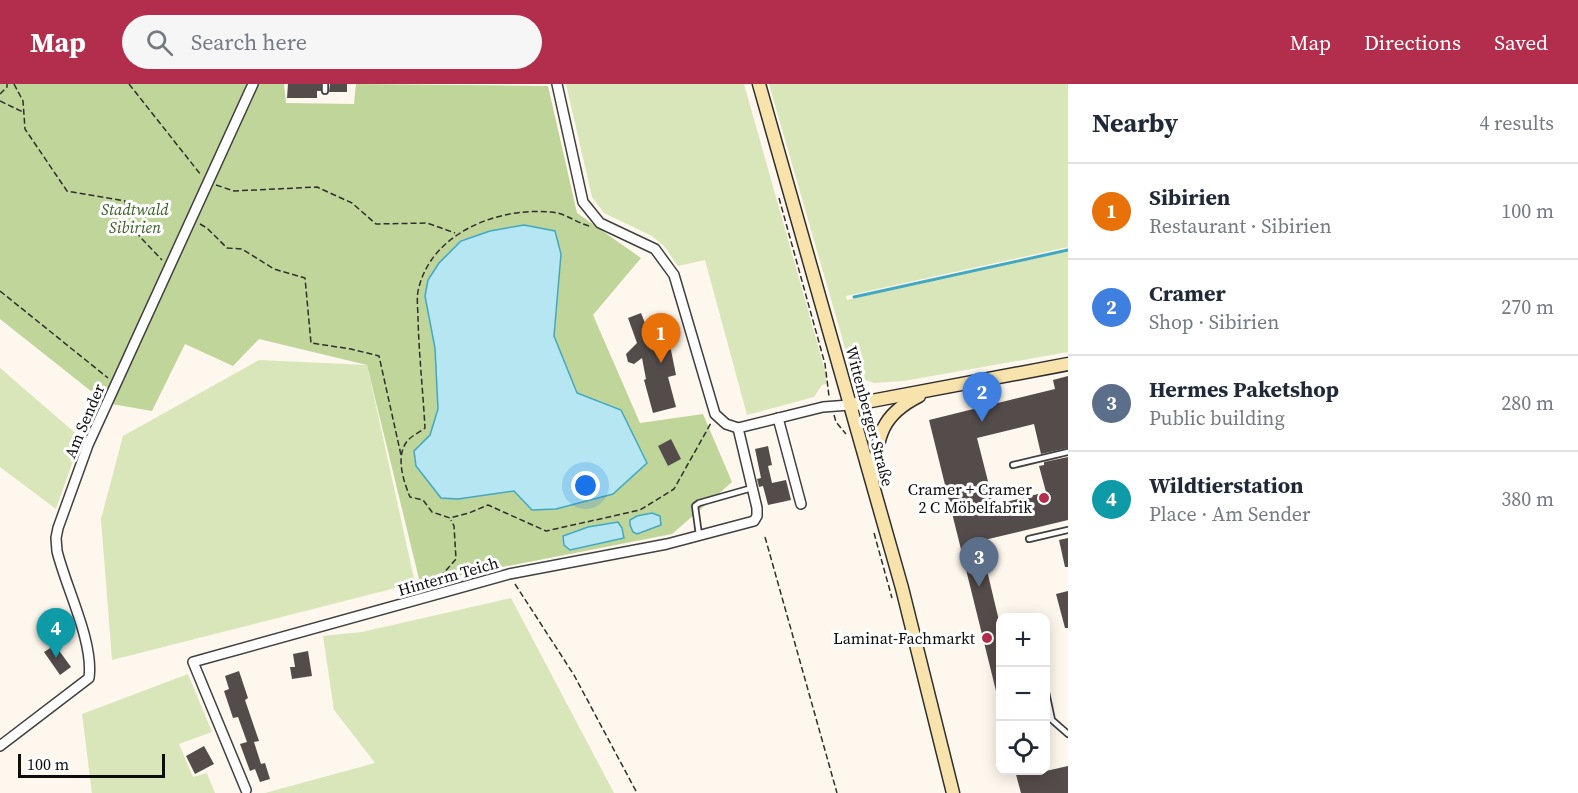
<!DOCTYPE html>
<meta charset="utf-8">
<style>
body{margin:0;font-family:"Source Serif 4",serif;background:#f6f6f7;color:#1f2937}
.controls{position:absolute;right:18px;bottom:18px;display:grid;overflow:hidden;border-radius:12px;box-shadow:0 3px 15px #0003}
.controls button{width:54px;height:54px;display:grid;place-items:center;padding:0;border:0;border-bottom:2px solid #e0e1e3;background:#fff;color:#1f2937;font:30px sans-serif}
.scale{position:absolute;left:18px;bottom:15px;width:147px;box-sizing:border-box;padding-left:6px;border:3px solid #0d0d0d;border-top:0;font-size:16px;line-height:21px;white-space:nowrap;color:#0d0d0d;-webkit-text-stroke:4px #fff;paint-order:stroke}
.you{position:absolute;left:586px;top:402px;width:21px;height:21px;margin:-15px;border:4px solid #fff;border-radius:50%;background:#1a73e8;box-shadow:0 0 0 9px #1a73e833}
.badge{display:grid;place-items:center;width:39px;height:39px;border-radius:50%;background:#b32e4d;color:#fff;font-size:20px;font-weight:700}
.pin{position:absolute;translate:-50% -50px;filter:drop-shadow(0 2px 3px #0008)}
.pin::after{content:'';position:absolute;top:32px;width:21px;height:18px;background:inherit;clip-path:polygon(0 0,100% 0,50% 100%)}
.list{margin:0;padding:0;list-style:none}
h2{display:flex;justify-content:space-between;align-items:center;height:78px;margin:0;padding:0 24px;font-size:26px}
h2 small{font-size:20px;font-weight:400;color:#747a83}
.list li{display:grid;grid-template-columns:39px 1fr auto;gap:18px;align-items:center;box-sizing:border-box;height:96px;padding:0 24px;border-top:2px solid #e0e1e3}
.list b{display:block;font-size:22px;white-space:nowrap}
.list p{margin:0;font-size:20px;white-space:nowrap;color:#747a83}
.list em{font-size:20px;font-style:normal;color:#747a83}
.icon{flex:none;width:33px;height:33px;fill:none;stroke:currentColor;stroke-width:2;stroke-linecap:round;stroke-linejoin:round}
.map{position:relative;flex:none;width:1068px;height:709px;overflow:hidden}
header{display:flex;align-items:center;gap:36px;box-sizing:border-box;height:84px;padding:0 30px;background:#b32e4d;color:#fff}
header strong{font-size:28px}
nav{display:flex;gap:33px;margin-inline-start:auto;font-size:21px}
.search{width:420px;height:54px;background:#f6f6f7;display:flex;align-items:center;gap:15px;box-sizing:border-box;padding:0 21px;border-radius:33px;color:#747a83;font-size:22px}
main{display:flex}
aside{flex:1;background:#fff}
.map>svg:first-child{display:block}
</style>
<header>
<strong>Map</strong>
<div class="search"><svg class="icon" aria-label="search" viewBox="0 0 24 24"><circle cx="10" cy="10" r="6"/><path d="M15 15l6 6"/></svg>Search here</div>
<nav><a>Map</a><a>Directions</a><a>Saved</a></nav>
</header>
<main>
<div class="map">
<svg width="1068" height="709" viewBox="0 0 1068 709">
<rect width="100%" height="100%" fill="#fef7ed"/>
<g fill="#d9e6b9">
<path d="M566 0H744L826 290V300L822 301 814 313 747 331 705 176 678 182 664 162 652 152 604 129 592 113Z"/>
<path d="M769 0H1068V163L846 212 847 216 1068 167V268L904 297 874 299 863 295 859 286 852 288Z"/>
<path d="M259 276 367 281 415 499 112 576 101 435 123 352Z"/>
<path d="M0 284 81 354 56 425 0 383Z"/>
<path d="M511 514 614 709H265L375 679 334 626 323 552 362 548Z"/>
<path d="M188 590 212 648 179 660 193 693 207 689 215 709H92L82 630Z"/>
</g>
<path fill="#c0d59a" fill-rule="evenodd" d="M0 0H284L286 19 354 20 356 0 548 2 577 129 641 174 593 231 640 339 703 330 732 398 672 450 420 499 367 281 259 255 233 282 185 260 152 327 106 319 0 235ZM490 147 561 170 554 252 577 309 621 326 613 410 556 425 532 426 514 407 458 415 414 367 430 351 438 325 435 264 425 212 439 179 461 156ZM618 438 624 454 570 466 571 448Z"/>
<g fill="#b5e6f2" stroke="#41a8c4" stroke-width="1.5">
<path d="M524 141 555 147 561 170 554 252 577 309 621 326 647 379 613 410 556 425 532 426 514 407 458 415 441 414 416 382 414 367 430 351 438 325 435 264 425 212 428 196 439 179 461 157 490 147Z"/>
<path d="M652 429 660 432 661 441 637 450 633 448 630 441V436L637 432Z"/>
<path d="M618 438 622 444 624 454 570 466 564 461 563 452 588 443Z"/>
</g>
<g fill="none" stroke-linecap="round" stroke-linejoin="round">
<path stroke="#41a8c4" stroke-width="3" d="M854 213 1068 166"/>
</g>
<g fill="#544c4a">
<path d="M288 0H321V7H317V14H287Z"/>
<path d="M330 0H347V8H329Z"/>
<path d="M641 229 649 249 667 246 676 291 668 293 676 323 653 329 644 296 646 295 642 274 634 280 628 278 626 270 637 259 628 234Z"/>
<path d="M1068 292V364L1041 370 1034 340 977 354 994 421 1046 408 1039 382 1044 381V378L1068 373V436L980 457 1000 541V615H998L929 336 1055 305 1053 296Z"/>
<path d="M671 355 681 375 668 382 658 362Z"/>
<path d="M768 362 772 381 768 382 772 399 786 396 791 416 768 421 763 402 759 403 757 395 761 394 755 365Z"/>
<path d="M1068 454V483H1065L1059 456Z"/>
<path d="M1068 507V544H1065L1056 510Z"/>
<path d="M55 561 71 583 60 591 44 568Z"/>
<path d="M308 567 312 592 292 595 290 583H295L293 570Z"/>
<path d="M239 587 248 614 245 616 259 657 254 658 261 680 265 679 270 695 260 698 255 685 250 687 240 660 247 658 238 633 233 634 224 607 229 605 225 592Z"/>
<path d="M204 662 214 680 195 690 186 672Z"/>
<path d="M1068 682V709H1021L1015 687H1036L1037 689Z"/>
</g>
<g fill="none" stroke-linecap="round" stroke-linejoin="round">
<g stroke="#404040" stroke-width="8">
<g id="lane">
<path d="M325 7V0"/>
<path d="M1013 381 1068 368"/>
<path d="M699 451 695 422 699 419 752 404"/>
<path d="M1029 455 1068 446"/>
<path d="M1046 608 1052 636 1068 650"/>
</g>
</g>
<g stroke="#404040" stroke-width="12">
<g id="street">
<path d="M557 0 583 118 600 139 655 165 674 191 715 330 726 340 738 344 823 323 850 321"/>
<path d="M778 334 801 420"/>
<path d="M0 662 89 594C94 558 66 504 57 467L56 454 58 444 88 361 253 0"/>
<path d="M246 706 193 578 509 490 667 460 754 437 757 432V424L738 344"/>
</g>
</g>
<g stroke="#2f2f2f" stroke-width="15">
<g id="secondary">
<path d="M759 0 902 504 953 709"/>
<path d="M850 321 1068 280"/>
<path d="M873 395C878 354 879 332 919 312"/>
</g>
</g>
<g stroke="#2f2f2f" stroke-width="1.5" stroke-dasharray="6 3" stroke-linecap="butt">
<path d="M14 0 23 17 25 45 67 107 125 117 126 138 162 176"/>
<path d="M129 0 201 91"/>
<path d="M0 10 7 3V0"/>
<path d="M0 17 23 28"/>
<path d="M216 101 234 107 317 103 352 119 376 140 427 139 455 149"/>
<path d="M779 114 825 280 829 312"/>
<path d="M200 140 207 144 227 164 242 165 274 185 305 194 311 259 351 265 379 272 401 371"/>
<path d="M589 142C575 138 565 129 551 128 499 123 433 148 419 203 416 212 418 225 418 235 419 271 423 308 425 344 420 348 413 351 408 356 395 371 403 396 410 413L423 416 432 428 450 434 469 429 488 421 546 447 640 426 674 405 711 339"/>
<path d="M0 207 108 294"/>
<path d="M834 331 836 338 846 350"/>
<path d="M874 449 892 514"/>
<path d="M765 453 837 709"/>
<path d="M434 500 456 475 454 442 451 436"/>
<path d="M515 500 574 591 637 709"/>
</g>
<use href="#lane" stroke="#fff" stroke-width="4.5"/>
<use href="#street" stroke="#fff" stroke-width="9"/>
<use href="#secondary" stroke="#f9e3ad" stroke-width="12"/>
</g>
<g fill="#b32e4d" stroke="#fff" stroke-width="2">
<circle cx="1044" cy="414" r="6"/>
<circle cx="987" cy="554" r="6"/>
</g>
<g text-anchor="middle" stroke-width="6" stroke-linejoin="round" paint-order="stroke">
<g font-size="16" font-style="italic" fill="#3a6022" stroke="#fff">
<text x="135" y="131">Stadtwald<tspan x="135" dy="18">Sibirien</tspan></text>
</g>
<g font-size="16" fill="#0d0d0d" stroke="#fff">
<text transform="translate(870 332) rotate(75)" y="6">Wittenberger Straße</text>
<text transform="translate(84 337) rotate(-67)" y="6">Am Sender</text>
<text transform="translate(448 492) rotate(-16)" y="6">Hinterm Teich</text>
</g>
<g font-size="16" fill="#0d0d0d" stroke="#fff" text-anchor="end">
<text x="1032" y="411">Cramer + Cramer<tspan x="1032" dy="18">2 C Möbelfabrik</tspan></text>
<text x="975" y="560">Laminat-Fachmarkt</text>
</g>
</g>
</svg>
<div class="controls">
<button>+</button>
<button>−</button>
<button><svg class="icon" aria-label="locate" viewBox="0 0 24 24"><circle cx="12" cy="12" r="6"/><path d="M12 2v4M12 18v4M2 12h4M18 12h4"/></svg></button>
</div>
<div class="scale">100 m</div>
<div class="you"></div>
<div class="pin badge" style="left:661px;top:279px;background:#e8710a">1</div>
<div class="pin badge" style="left:982px;top:338px;background:#3f7fe0">2</div>
<div class="pin badge" style="left:979px;top:503px;background:#5c6f8a">3</div>
<div class="pin badge" style="left:56px;top:574px;background:#0f9aa8">4</div>
</div>
<aside>
<h2>Nearby<small>4 results</small></h2>
<ul class="list">
<li><span class="badge" style="background:#e8710a">1</span><div><b>Sibirien</b><p>Restaurant · Sibirien</p></div><em>100 m</em></li>
<li><span class="badge" style="background:#3f7fe0">2</span><div><b>Cramer</b><p>Shop · Sibirien</p></div><em>270 m</em></li>
<li><span class="badge" style="background:#5c6f8a">3</span><div><b>Hermes Paketshop</b><p>Public building</p></div><em>280 m</em></li>
<li><span class="badge" style="background:#0f9aa8">4</span><div><b>Wildtierstation</b><p>Place · Am Sender</p></div><em>380 m</em></li>
</ul>
</aside>
</main>
